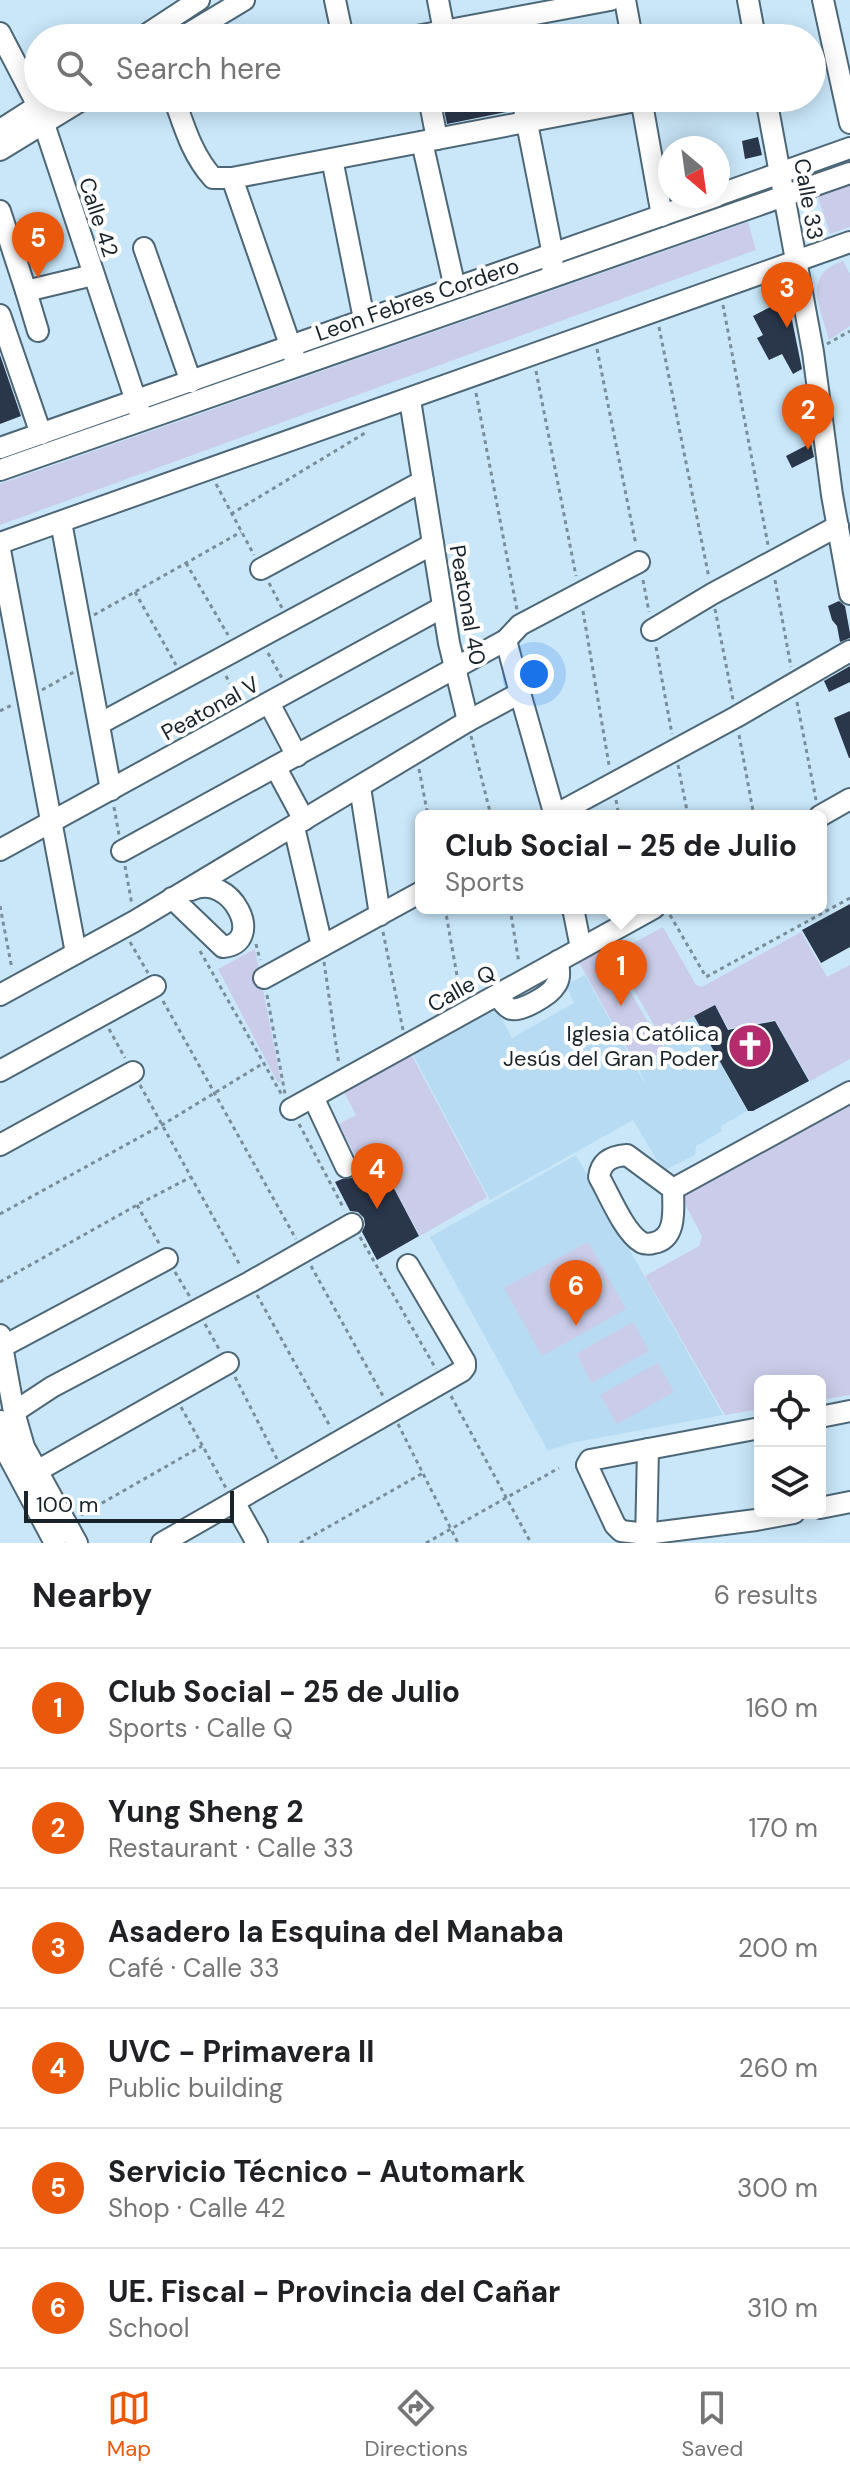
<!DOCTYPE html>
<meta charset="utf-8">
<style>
body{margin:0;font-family:"DM Sans",sans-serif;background:#f2f2f2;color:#202124}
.controls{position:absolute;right:24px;bottom:24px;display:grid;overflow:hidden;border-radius:12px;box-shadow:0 4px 20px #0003}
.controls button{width:72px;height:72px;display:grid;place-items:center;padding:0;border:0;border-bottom:2px solid #e0e0e0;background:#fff;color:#202124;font:40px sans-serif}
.compass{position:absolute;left:658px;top:136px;width:72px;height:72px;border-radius:50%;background:#fff;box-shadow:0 4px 20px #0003;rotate:151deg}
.scale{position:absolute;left:24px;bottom:20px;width:210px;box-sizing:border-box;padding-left:8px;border:4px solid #18232a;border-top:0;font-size:22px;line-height:28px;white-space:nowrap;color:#18232a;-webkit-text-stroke:6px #fff;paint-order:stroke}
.you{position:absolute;left:534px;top:674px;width:28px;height:28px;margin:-20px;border:6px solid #fff;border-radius:50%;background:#1a73e8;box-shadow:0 0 0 12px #1a73e833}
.badge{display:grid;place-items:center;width:52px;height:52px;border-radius:50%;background:#ea580c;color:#fff;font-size:26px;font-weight:700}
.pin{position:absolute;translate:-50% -66px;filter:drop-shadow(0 2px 4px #0008)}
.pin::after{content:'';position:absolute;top:42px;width:28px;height:24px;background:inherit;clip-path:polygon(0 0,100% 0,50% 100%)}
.popup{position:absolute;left:415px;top:810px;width:412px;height:104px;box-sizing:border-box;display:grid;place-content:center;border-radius:12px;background:#fff;filter:drop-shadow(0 2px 6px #0005);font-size:26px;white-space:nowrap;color:#757577}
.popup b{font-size:30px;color:#202124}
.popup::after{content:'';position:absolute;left:50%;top:100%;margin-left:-16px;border:16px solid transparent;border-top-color:#fff}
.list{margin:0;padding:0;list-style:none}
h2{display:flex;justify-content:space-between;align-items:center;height:104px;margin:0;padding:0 32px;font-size:34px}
h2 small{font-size:26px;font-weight:400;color:#757577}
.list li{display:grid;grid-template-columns:52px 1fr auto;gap:24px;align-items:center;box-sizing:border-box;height:120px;padding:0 32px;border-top:2px solid #e0e0e0}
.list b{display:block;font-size:30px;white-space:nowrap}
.list p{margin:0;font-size:26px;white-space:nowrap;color:#757577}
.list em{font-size:26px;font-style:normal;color:#757577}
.icon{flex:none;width:44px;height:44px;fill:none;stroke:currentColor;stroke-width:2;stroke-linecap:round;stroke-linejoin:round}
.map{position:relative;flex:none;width:850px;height:1543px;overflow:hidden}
.search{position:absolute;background:#fff;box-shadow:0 4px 20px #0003;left:24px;right:24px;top:24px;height:88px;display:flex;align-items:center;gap:20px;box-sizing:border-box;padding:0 28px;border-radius:44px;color:#757577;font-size:30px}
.sheet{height:824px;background:#fff}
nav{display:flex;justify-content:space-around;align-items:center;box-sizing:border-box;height:112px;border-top:2px solid #e0e0e0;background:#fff;font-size:22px;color:#757577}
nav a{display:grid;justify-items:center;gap:4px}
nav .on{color:#ea580c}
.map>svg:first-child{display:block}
</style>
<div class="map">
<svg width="850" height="1543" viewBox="0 0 850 1543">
<rect width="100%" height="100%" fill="#c9e7f9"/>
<g fill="#b7dbf2">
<path d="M585 975 646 1086 638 1067 667 1051 658 1036 695 1017 747 1111 721 1126 722 1131 696 1146 695 1155 667 1169 660 1165 633 1120 490 1200 409 1047 493 1003 512 1038 574 1003 566 985Z"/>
<path d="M576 1155 723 1415 571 1443 548 1451 430 1237Z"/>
</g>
<g fill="#cbcce9">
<path d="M850 182V227L830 234 817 194Z"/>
<path d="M748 222 756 250 0 525V484Z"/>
<path d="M843 261 850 274V326L829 340C821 307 801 275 843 261Z"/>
<path d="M663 927 696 985 702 987 801 932 827 977 850 965V1059L810 1081 775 1020 729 1029 715 1005 660 1035 613 954Z"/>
<path d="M604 947 665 1051 637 1066 578 961Z"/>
<path d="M255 949 281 1081 278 1083 218 969Z"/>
<path d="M411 1054 487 1197 420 1236 379 1160 362 1168 339 1124 356 1115 343 1090Z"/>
<path d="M850 1095V1395L820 1400V1381H760V1409L725 1415 645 1276 699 1246 702 1236 680 1195Z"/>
<path d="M588 1242 626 1309 542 1356 504 1288Z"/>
<path d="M633 1322 649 1351 592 1383 576 1354Z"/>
<path d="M658 1363 674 1392 617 1424 600 1395Z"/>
</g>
<g fill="#2a374b">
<path d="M442 98H509L511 111 447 124Z"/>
<path d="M758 137 762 155 745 159 742 141Z"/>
<path d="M782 301 792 320 802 369 793 374 782 354 769 360 757 338 763 335 753 316Z"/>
<path d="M0 355 21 416 0 424Z"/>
<path d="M811 443 814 457 792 468 786 456Z"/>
<path d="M839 601 845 606 850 633V638L840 642 837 626 832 620 828 606Z"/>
<path d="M850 666V682L829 692 824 681Z"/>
<path d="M850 711V758H849L834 718Z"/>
<path d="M850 904V947L821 963 802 930Z"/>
<path d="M715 1005 728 1030 775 1021 809 1081 753 1111H748L694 1016Z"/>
<path d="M379 1160 419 1236 377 1260 362 1232 365 1225 364 1218 358 1212 350 1211 335 1182 342 1179 352 1178 358 1171Z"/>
</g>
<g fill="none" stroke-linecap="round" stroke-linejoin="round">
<g stroke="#4d6777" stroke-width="24">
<g id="minor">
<path d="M335 0 343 38"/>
<path d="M438 0 444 31"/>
<path d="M625 0 632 38"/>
<path d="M748 0 755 38"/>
<path d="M823 0 850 123"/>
<path d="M0 33 38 106 140 413"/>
<path d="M141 38 199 0"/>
<path d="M181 38 244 0"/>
<path d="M406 38 610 0"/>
<path d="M174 98C184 126 192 155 213 178H232L295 359"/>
<path d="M429 98 437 139"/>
<path d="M522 98 553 255 552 267"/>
<path d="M641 98 662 216"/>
<path d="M766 98 813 352 832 495 850 594"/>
<path d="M0 130 47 100"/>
<path d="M422 142 455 288"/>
<path d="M0 150 85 98"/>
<path d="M332 159 364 319"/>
<path d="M232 178 641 100"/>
<path d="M718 195 850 148"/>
<path d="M0 211 26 291 93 275"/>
<path d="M144 248 191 382"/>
<path d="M26 291 38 331"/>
<path d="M0 315 41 434"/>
<path d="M410 400 449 643 468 721"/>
<path d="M0 448 717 196"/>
<path d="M0 470 850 173"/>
<path d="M61 522 111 790"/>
<path d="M0 543 850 242"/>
<path d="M0 550 76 953"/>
<path d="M261 569 423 481"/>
<path d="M652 630 712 594 838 526"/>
<path d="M506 640 520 625 639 562"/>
<path d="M520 693 555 816"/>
<path d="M269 703 297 756"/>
<path d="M99 724 433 544"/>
<path d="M276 768 304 820"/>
<path d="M360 787 380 915"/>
<path d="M553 816 736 717 850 651"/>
<path d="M820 816 850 799"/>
<path d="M294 827 322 946"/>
<path d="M0 850 443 607"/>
<path d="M172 898 223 947C267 943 231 871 191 890"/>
<path d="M573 908 581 948"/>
<path d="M264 978 421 892"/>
<path d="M0 995 135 921 468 721 520 693 506 640 122 851"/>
<path d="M497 995C501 999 505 1007 511 1009 521 1012 550 995 555 986 561 978 559 971 558 961"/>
<path d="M0 1071 155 986"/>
<path d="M313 1097 346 1167"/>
<path d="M291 1109 654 908"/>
<path d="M0 1145 133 1072"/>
<path d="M627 1155 673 1189C673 1207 678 1239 653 1243 650 1244 643 1244 641 1242 624 1232 609 1194 599 1177 601 1161 612 1156 627 1155Z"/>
<path d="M673 1189 850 1092"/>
<path d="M0 1335 14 1412 24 1447 77 1543"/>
<path d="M2 1347 167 1259"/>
<path d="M14 1412 52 1387 250 1282 352 1224"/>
<path d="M820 1417 850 1411"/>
<path d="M0 1421 9 1457 55 1543"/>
<path d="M760 1428 590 1460 587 1465 615 1525 621 1531 646 1534 756 1520 794 1513"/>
<path d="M37 1471 228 1363"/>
<path d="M234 1502 257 1543"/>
<path d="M820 1508 850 1502"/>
<path d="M162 1543 462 1371 465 1367V1362L408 1265"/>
<path d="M646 1543 648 1449"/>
</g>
</g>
<g stroke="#798e9b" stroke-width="3" stroke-dasharray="4 4" stroke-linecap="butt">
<path d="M723 305 768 545"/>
<path d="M659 327 709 578"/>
<path d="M827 344 850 331"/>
<path d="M597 349 636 545"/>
<path d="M536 371 576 576"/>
<path d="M476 393 517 610"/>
<path d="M216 484 254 555"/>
<path d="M231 514 365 433"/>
<path d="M186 563 228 635"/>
<path d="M643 580 649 612"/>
<path d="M775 580 791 667"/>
<path d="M269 583 282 608"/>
<path d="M135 592 176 665"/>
<path d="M715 609 733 700"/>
<path d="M583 611 609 765"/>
<path d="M94 615 241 532"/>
<path d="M656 647 672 734"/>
<path d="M268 653 282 678"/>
<path d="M226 676 239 701"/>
<path d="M42 690 74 672"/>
<path d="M797 702 816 800"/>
<path d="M0 711 14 704"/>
<path d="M739 735 754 816"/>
<path d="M471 736 491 816"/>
<path d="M678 765 688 816"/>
<path d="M419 769 428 816"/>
<path d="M616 800 619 816"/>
<path d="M114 807 119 835"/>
<path d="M125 866 132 905"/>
<path d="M0 906 12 969"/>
<path d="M445 908 461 998"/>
<path d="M510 908 519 963"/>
<path d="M670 915 706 977 850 898"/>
<path d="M383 932 403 1030"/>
<path d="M130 942 148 973"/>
<path d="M256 944 260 960"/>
<path d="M200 951 283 1097"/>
<path d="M324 962 339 1065"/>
<path d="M267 995 285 1094"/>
<path d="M163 1001 296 1239"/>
<path d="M109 1029 125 1058"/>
<path d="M140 1085 241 1267"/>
<path d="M299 1124 344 1209"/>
<path d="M137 1205 160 1245"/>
<path d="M0 1214 162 1125 262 1064"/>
<path d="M360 1237 436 1369"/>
<path d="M311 1266 383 1396"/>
<path d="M175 1272 190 1297"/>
<path d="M0 1282 137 1205 191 1177"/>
<path d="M257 1295 331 1428"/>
<path d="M205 1324 219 1349"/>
<path d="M235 1377 277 1459"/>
<path d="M451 1396 531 1543"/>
<path d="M181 1407 226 1488"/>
<path d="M398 1424 458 1543"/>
<path d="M81 1515 202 1446"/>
<path d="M300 1543 423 1473"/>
<path d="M426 1543 559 1468"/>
</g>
<use href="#minor" stroke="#fff" stroke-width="20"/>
</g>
<defs>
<g id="church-disc" transform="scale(2.3)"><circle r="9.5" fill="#b42c6e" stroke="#fff"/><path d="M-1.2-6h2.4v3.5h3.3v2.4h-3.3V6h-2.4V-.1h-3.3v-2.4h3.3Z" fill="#fff"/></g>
</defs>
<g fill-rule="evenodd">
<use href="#church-disc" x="750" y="1046"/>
</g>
<g text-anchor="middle" stroke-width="8" stroke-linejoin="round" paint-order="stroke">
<g font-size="22" fill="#18232a" stroke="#fff">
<text transform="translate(809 199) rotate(80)" y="8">Calle 33</text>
<text transform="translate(99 217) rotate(72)" y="8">Calle 42</text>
<text transform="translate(417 299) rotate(-19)" y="8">Leon Febres Cordero</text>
<text transform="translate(468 605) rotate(80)" y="8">Peatonal 40</text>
<text transform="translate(210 708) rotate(-29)" y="8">Peatonal V</text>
<text transform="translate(461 988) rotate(-29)" y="8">Calle Q</text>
</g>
<g font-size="22" fill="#18232a" stroke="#fff" text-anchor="end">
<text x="719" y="1041">Iglesia Católica<tspan x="719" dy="25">Jesús del Gran Poder</tspan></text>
</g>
</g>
</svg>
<div class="controls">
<button><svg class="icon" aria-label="locate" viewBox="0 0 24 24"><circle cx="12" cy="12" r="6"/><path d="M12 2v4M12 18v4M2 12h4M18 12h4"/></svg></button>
<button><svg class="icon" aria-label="layers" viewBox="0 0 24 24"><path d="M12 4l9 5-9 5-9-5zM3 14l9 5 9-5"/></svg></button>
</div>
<svg class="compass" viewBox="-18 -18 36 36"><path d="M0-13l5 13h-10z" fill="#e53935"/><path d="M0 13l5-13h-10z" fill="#757577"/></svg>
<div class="scale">100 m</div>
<div class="you"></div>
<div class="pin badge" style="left:621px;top:1006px">1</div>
<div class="popup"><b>Club Social - 25 de Julio</b>Sports</div>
<div class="pin badge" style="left:808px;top:450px">2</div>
<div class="pin badge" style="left:787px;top:328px">3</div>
<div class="pin badge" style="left:377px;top:1209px">4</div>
<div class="pin badge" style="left:38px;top:278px">5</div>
<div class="pin badge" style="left:576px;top:1326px">6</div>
<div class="search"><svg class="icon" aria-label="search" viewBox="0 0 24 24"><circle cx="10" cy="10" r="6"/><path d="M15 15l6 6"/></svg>Search here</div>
</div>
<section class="sheet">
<h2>Nearby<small>6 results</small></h2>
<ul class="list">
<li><span class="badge">1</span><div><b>Club Social - 25 de Julio</b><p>Sports · Calle Q</p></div><em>160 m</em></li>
<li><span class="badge">2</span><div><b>Yung Sheng 2</b><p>Restaurant · Calle 33</p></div><em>170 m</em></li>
<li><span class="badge">3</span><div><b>Asadero la Esquina del Manaba</b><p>Café · Calle 33</p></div><em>200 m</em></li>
<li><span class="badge">4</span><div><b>UVC - Primavera II</b><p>Public building</p></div><em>260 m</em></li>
<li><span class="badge">5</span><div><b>Servicio Técnico - Automark</b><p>Shop · Calle 42</p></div><em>300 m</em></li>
<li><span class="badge">6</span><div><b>UE. Fiscal - Provincia del Cañar</b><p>School</p></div><em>310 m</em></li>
</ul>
</section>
<nav>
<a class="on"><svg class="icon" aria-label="map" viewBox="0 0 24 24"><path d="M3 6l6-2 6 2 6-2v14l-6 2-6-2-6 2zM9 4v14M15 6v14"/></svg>Map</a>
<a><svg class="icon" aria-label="directions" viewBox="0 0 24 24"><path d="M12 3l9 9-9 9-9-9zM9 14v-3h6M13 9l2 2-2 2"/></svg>Directions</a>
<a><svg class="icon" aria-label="saved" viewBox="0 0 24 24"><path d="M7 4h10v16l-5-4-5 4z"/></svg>Saved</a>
</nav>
